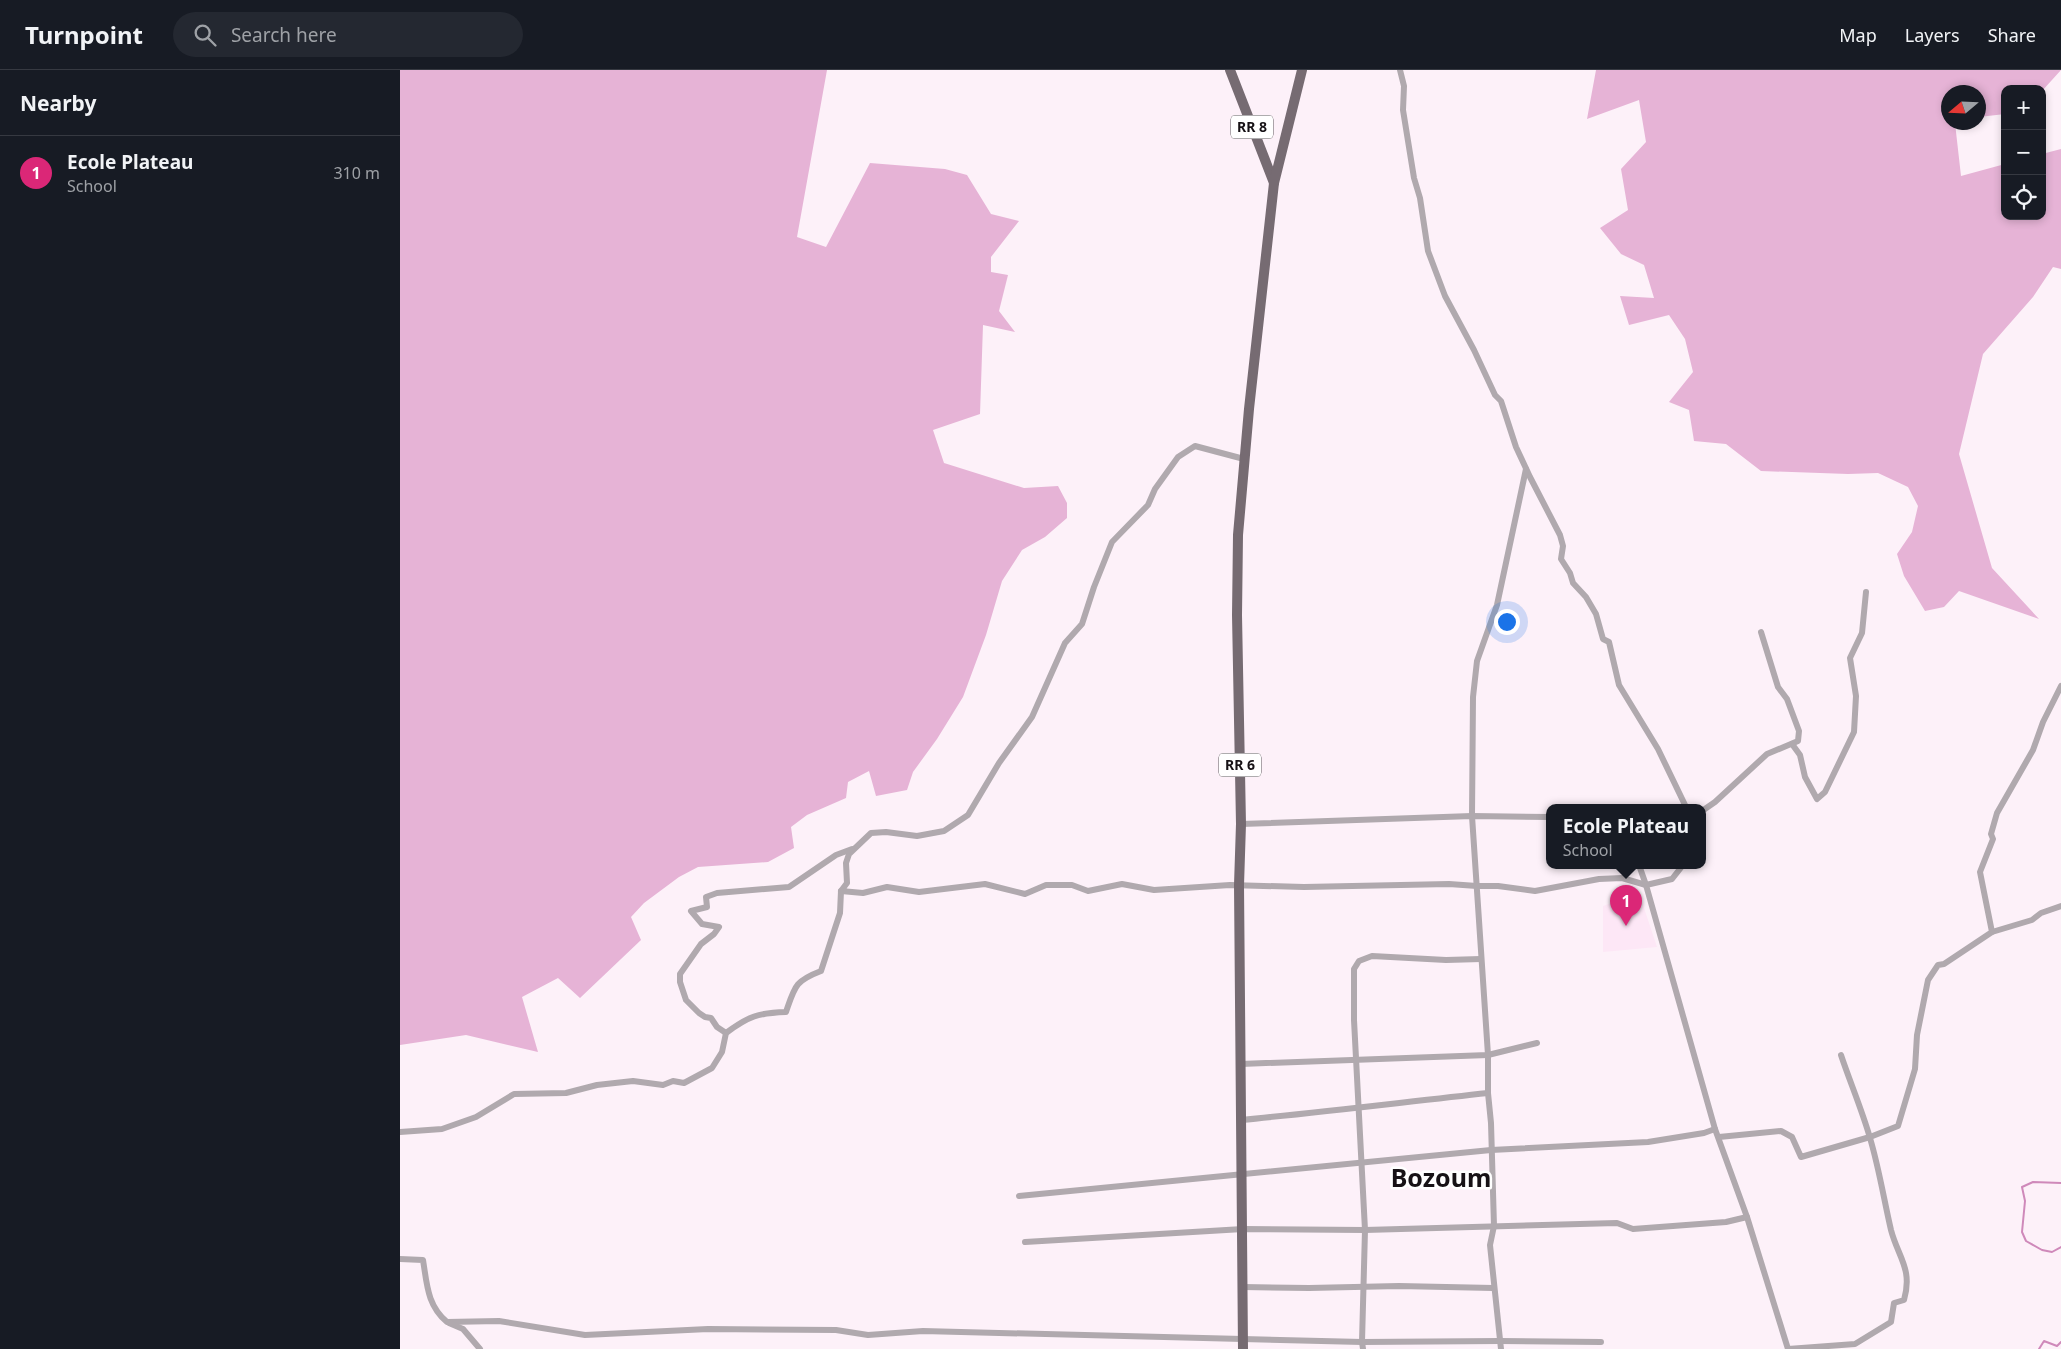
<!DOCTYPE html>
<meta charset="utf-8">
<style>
body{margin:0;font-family:"Noto Sans",sans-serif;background:#242831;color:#f1f3f6}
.controls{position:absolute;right:15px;top:15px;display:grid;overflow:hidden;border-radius:10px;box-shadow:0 2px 8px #0003}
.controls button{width:45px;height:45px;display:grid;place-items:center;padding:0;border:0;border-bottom:1px solid #363941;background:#171b24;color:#f1f3f6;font:25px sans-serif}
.compass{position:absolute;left:1541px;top:15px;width:45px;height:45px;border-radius:50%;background:#171b24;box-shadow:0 2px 8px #0003;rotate:251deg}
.you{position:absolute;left:1106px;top:551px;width:18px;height:18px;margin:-12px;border:4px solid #fff;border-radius:50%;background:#1a73e8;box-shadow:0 0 0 8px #1a73e833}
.badge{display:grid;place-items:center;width:32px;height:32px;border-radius:50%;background:#db2777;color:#fff;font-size:16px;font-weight:700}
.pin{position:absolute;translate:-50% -41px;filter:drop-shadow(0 1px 2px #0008)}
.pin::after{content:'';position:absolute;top:26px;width:18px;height:15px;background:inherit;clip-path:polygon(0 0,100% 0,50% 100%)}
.popup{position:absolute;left:1146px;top:734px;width:160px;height:65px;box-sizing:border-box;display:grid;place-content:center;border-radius:10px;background:#171b24;filter:drop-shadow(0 1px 4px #0005);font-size:16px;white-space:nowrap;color:#9ea1a6}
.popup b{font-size:19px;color:#f1f3f6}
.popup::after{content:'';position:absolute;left:50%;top:100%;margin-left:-10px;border:10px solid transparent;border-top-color:#171b24}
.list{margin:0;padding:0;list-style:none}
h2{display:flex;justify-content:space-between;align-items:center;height:65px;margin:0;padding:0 20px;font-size:21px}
h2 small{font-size:16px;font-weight:400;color:#9ea1a6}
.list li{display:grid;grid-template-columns:32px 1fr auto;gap:15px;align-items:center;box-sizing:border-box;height:75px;padding:0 20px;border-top:1px solid #363941}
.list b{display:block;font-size:19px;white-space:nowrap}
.list p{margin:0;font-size:16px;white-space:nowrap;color:#9ea1a6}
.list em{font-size:16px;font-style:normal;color:#9ea1a6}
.icon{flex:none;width:28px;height:28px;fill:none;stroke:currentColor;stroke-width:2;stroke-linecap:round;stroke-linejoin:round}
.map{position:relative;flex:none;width:1661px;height:1279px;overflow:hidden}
header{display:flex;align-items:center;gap:30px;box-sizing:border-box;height:70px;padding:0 25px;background:#171b24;border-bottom:1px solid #363941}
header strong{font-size:24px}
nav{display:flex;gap:28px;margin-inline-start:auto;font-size:18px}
.search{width:350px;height:45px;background:#242831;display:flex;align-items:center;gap:12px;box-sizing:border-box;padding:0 18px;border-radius:28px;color:#9ea1a6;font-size:19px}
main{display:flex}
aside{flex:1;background:#171b24}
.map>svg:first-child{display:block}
</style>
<header>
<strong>Turnpoint</strong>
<div class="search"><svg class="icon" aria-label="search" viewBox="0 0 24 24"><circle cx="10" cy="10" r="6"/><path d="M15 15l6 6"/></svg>Search here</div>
<nav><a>Map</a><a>Layers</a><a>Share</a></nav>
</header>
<main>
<aside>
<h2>Nearby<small></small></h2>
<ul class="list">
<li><span class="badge">1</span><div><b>Ecole Plateau</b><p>School</p></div><em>310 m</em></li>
</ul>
</aside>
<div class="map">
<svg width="1661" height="1279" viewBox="0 0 1661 1279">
<rect width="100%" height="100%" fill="#fdf1f9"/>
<path fill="#fde7f6" d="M1239 823 1257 877 1203 882V836Z"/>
<g fill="#e6b3d6">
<path d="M0 0H427L397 167 426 177 470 93 545 99 567 105 591 144 619 151 591 187V202L608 205 599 241 615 262 583 255 580 344 533 360 544 393 624 418 658 416 667 433V448L645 467 622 480 602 511 586 565 563 627 537 669 513 702 507 720 476 726 469 701 448 712 446 728 407 745 391 757 394 778 368 792 298 797 279 807 244 833 231 847 241 870 180 928 158 908 122 927 138 982 66 965 0 975Z"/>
<path d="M1196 0H1661L1642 21V19H1605V44L1579 47 1578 22H1548V52L1555 53 1561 106 1605 94V146H1642V84L1661 79V199L1653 197 1633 227 1583 284 1559 384 1592 498 1639 549 1559 521 1544 537 1525 541 1504 506 1497 484 1512 462 1518 436 1508 417 1478 403 1448 404 1361 401 1326 374 1294 371 1289 340 1269 332 1293 302 1285 269 1269 245 1229 255 1220 226 1254 228 1244 195 1221 184 1200 158 1228 140 1221 99 1246 72 1239 30 1187 49Z"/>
</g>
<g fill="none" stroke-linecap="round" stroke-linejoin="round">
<g stroke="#cf89ba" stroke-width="2">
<path d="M1661 1113 1633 1112 1622 1117 1625 1131 1622 1162 1626 1171 1642 1180 1652 1182 1661 1177"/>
<path d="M1639 1279 1644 1271 1657 1276 1661 1272"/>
</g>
<g stroke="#b0a9ae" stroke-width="6">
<path d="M1000 0 1004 16 1003 40 1014 108 1020 128 1028 181 1045 226 1074 280 1095 325 1101 331 1116 377 1130 407 1160 465 1163 476 1161 489 1170 503 1173 513 1186 527 1196 544 1203 569 1209 572 1219 615 1258 679 1286 737"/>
<path d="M844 389 795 376 778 387 755 419 748 435 712 472 694 517 682 554 665 573 632 647 599 693 568 745 544 761 517 766 486 762 471 763 449 784 446 793 447 813 441 821 463 823 487 817 519 822 585 814 625 824 646 815H672L688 821 722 814 754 820 830 815 904 817 1049 814 1077 816H1098L1135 821 1199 809 1222 808 1246 815 1272 809 1283 795"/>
<path d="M1392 674 1400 685 1405 707 1417 729 1425 722 1454 662 1456 626 1450 588 1462 563 1466 522"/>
<path d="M1302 741 1315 732 1367 684 1398 671 1399 661 1387 629 1378 617 1361 562"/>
<path d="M841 754 1072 746 1150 747"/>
<path d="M1239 795 1246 815 1315 1059 1347 1147 1388 1279"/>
<path d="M1592 862 1632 850 1641 843 1661 836"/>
<path d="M326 963 317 957 311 948 305 947 299 943 286 930 280 912V904L301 874 314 864 319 857 302 854 291 841 307 837 306 827 317 823 389 817 436 785 452 779"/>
<path d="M841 994 1088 985 1137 973"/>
<path d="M841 1050C923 1042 1005 1032 1088 1023"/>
<path d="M0 1062 42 1059 76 1047 114 1024 166 1023 197 1015 233 1011 263 1015 273 1011 284 1013 312 998 322 982 326 963C349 946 358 943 386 942 395 916 395 911 421 901L440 843 441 821"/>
<path d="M1319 1067 1381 1061 1392 1067 1401 1087 1470 1067 1498 1056 1515 999 1517 965 1528 910 1538 895 1544 894 1592 862 1580 802 1593 769 1591 764 1597 743 1633 680 1643 652 1661 616"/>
<path d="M619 1126 1091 1080 1248 1072 1304 1063 1315 1059"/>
<path d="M625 1172 843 1159 965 1160 1217 1153 1233 1159 1326 1152 1347 1147"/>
<path d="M0 1189 23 1190C27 1214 27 1235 47 1252L99 1251 185 1265 308 1259 436 1260 468 1265 523 1261 962 1272 1100 1271 1201 1272"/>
<path d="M843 1217 909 1218 999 1216 1093 1218"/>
<path d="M49 1253 63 1259 80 1279"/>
<path d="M963 1279 962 1272 965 1160 954 950V899L959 891 972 886 1046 890 1081 889"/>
<path d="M1101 1279 1090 1175 1094 1156 1091 1053 1088 1023V985L1072 746 1073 627 1077 591 1097 535 1126 399"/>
<path d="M1388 1279 1455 1274 1491 1252 1494 1233 1504 1230C1513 1199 1498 1187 1491 1160 1484 1130 1479 1098 1470 1068 1462 1040 1450 1012 1441 985"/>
</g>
<g stroke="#766b72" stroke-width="10">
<path d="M830 0 874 113"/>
<path d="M843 1279 839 815 841 754 837 545 838 465 849 339 874 113 902 0"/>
</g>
</g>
<g text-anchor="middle" stroke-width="5" stroke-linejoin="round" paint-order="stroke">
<g fill="#fff" stroke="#5d595c" stroke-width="1">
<rect x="831" y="45.5" width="42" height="23" rx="4"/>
<rect x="819" y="683.5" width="42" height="23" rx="4"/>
</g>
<g font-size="14" font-weight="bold" fill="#171216">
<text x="852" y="62">RR 8</text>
<text x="840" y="700">RR 6</text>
</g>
<g font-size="25" font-weight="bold" fill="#171216" stroke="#fff">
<text x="1041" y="1117">Bozoum</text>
</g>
</g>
</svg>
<div class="controls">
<button>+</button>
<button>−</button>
<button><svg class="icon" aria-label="locate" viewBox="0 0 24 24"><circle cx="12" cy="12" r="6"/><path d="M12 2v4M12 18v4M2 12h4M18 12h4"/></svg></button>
</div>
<svg class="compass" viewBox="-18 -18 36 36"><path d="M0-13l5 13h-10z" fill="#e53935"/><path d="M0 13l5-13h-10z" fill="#9ea1a6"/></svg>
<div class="you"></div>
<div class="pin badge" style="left:1226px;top:856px">1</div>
<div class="popup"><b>Ecole Plateau</b>School</div>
</div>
</main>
